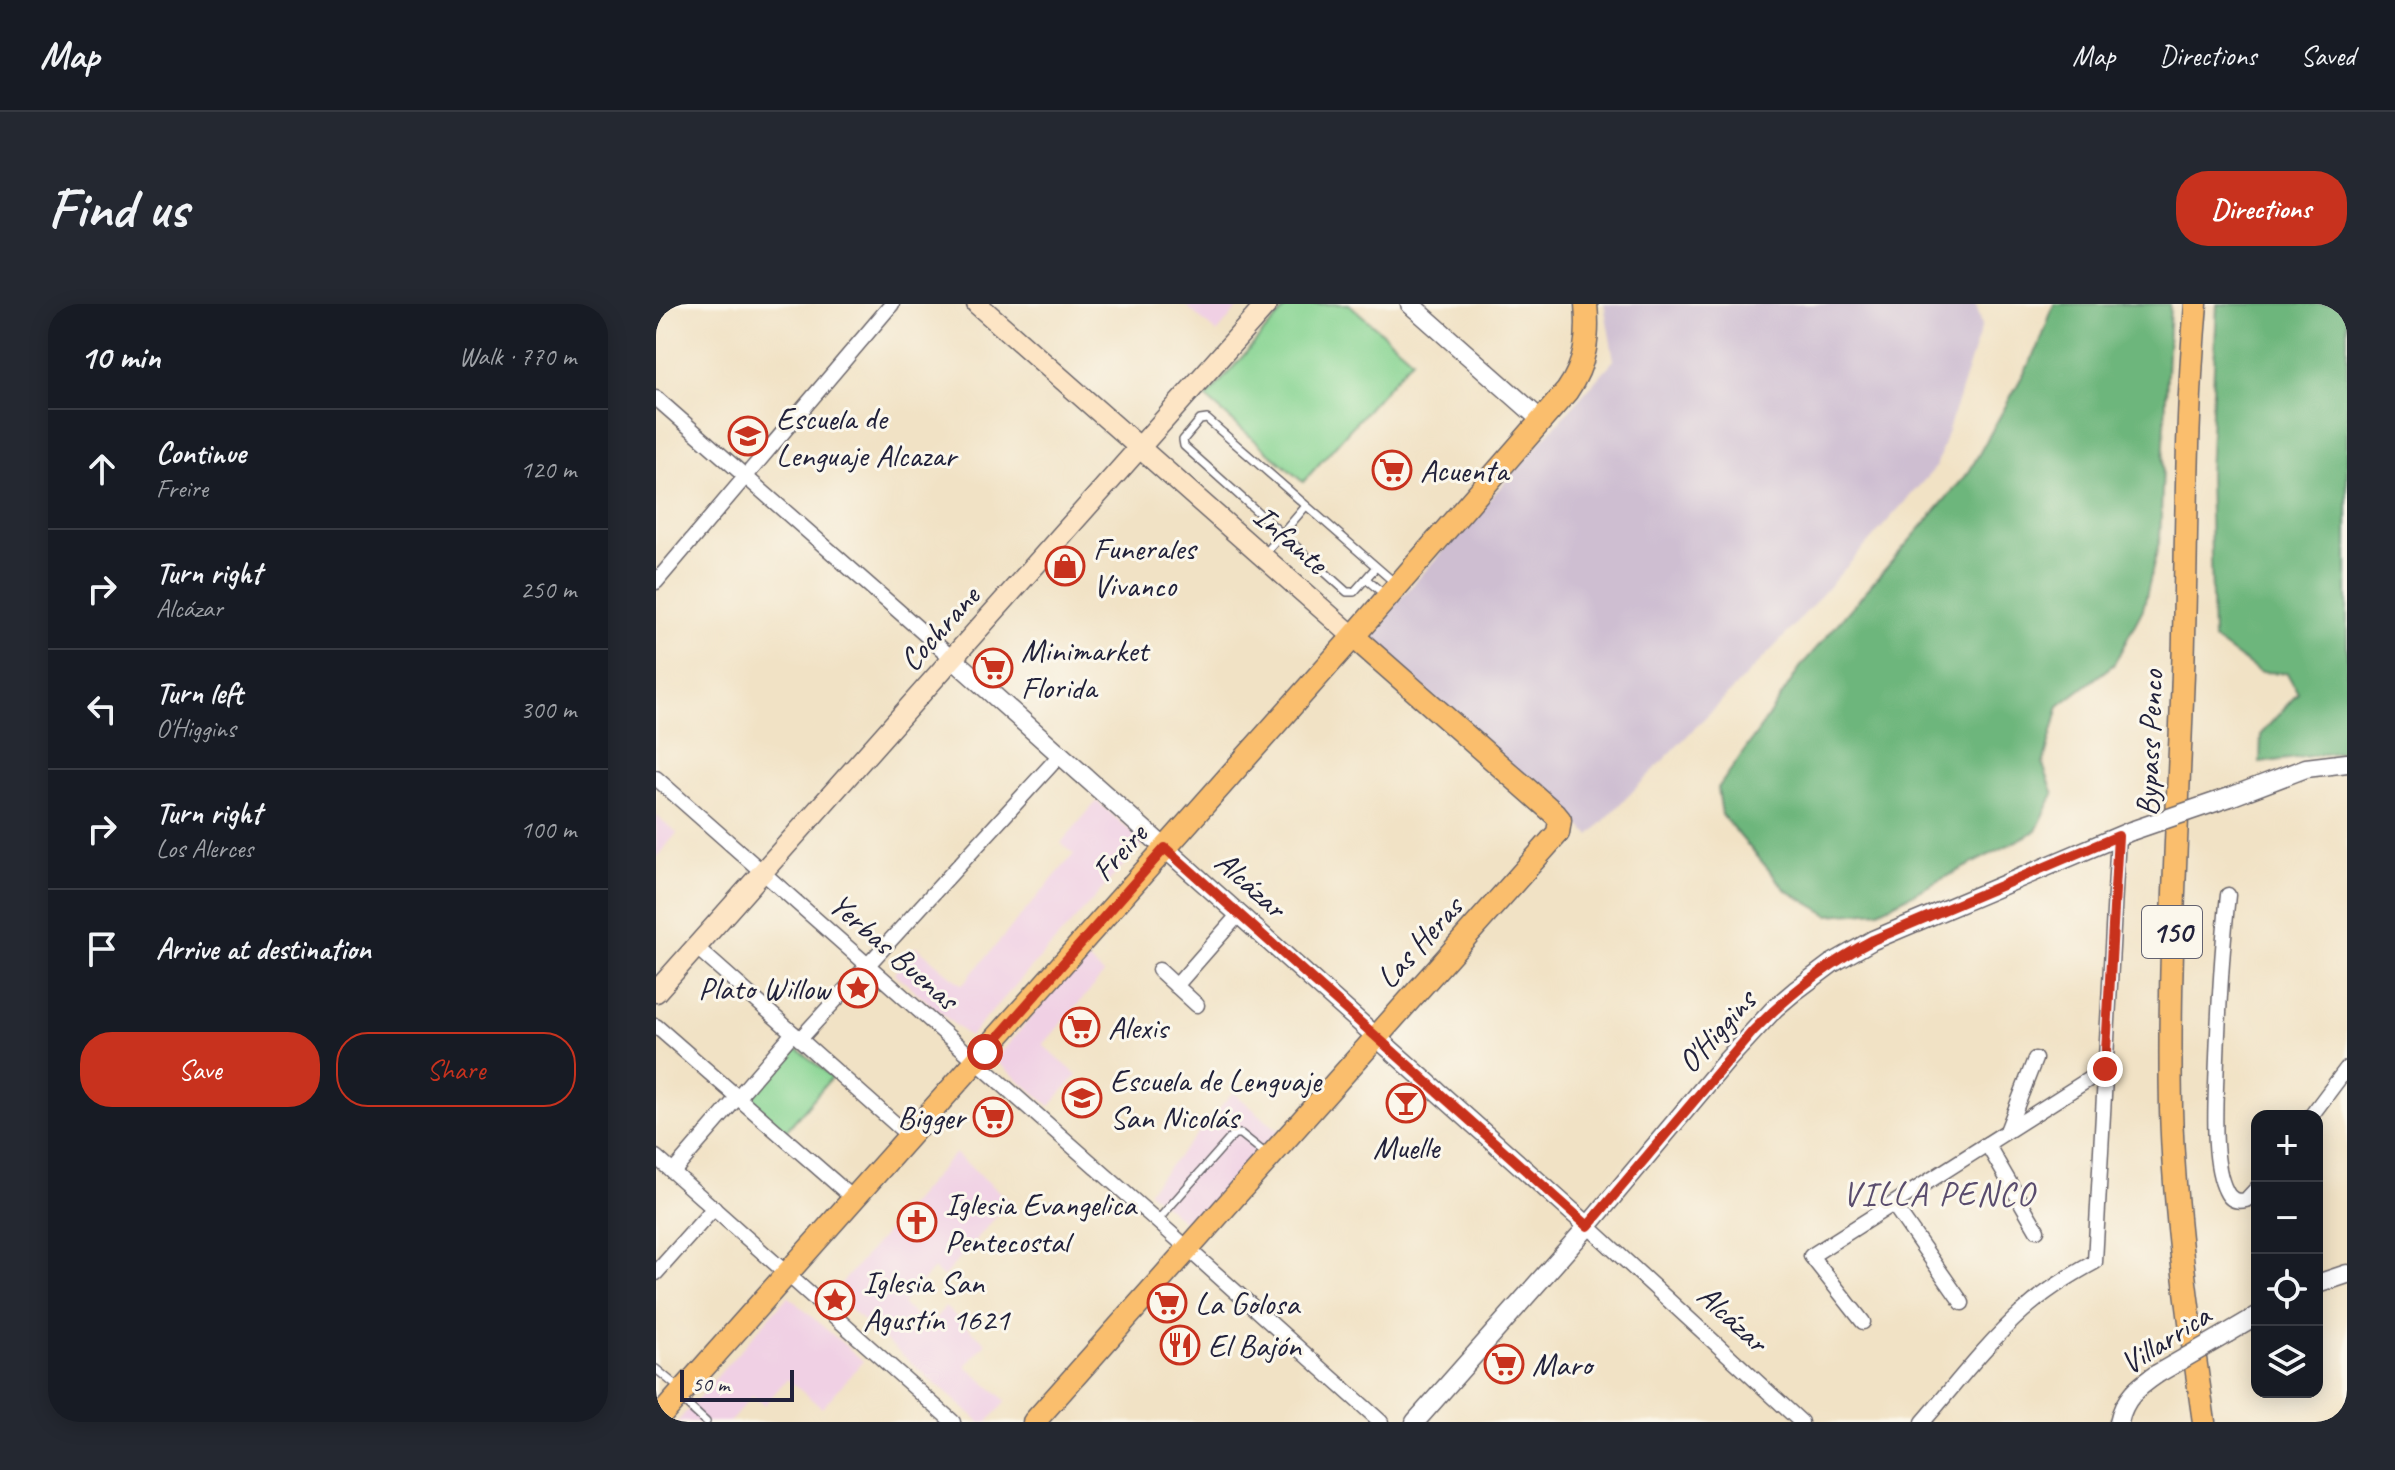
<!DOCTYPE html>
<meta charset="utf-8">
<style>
body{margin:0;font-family:Caveat,sans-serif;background:#242831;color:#f1f3f6}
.controls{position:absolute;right:24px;bottom:24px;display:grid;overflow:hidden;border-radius:16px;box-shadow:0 4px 20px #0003}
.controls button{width:72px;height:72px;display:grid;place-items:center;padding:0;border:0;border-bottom:2px solid #363941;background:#171b24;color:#f1f3f6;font:40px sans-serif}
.scale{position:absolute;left:24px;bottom:20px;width:114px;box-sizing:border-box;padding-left:8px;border:4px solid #22223b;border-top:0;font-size:22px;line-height:28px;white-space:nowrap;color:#22223b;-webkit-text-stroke:6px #fbf7ec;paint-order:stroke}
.stop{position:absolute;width:24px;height:24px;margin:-18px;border:6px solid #c8321e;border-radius:50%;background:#fff}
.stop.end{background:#c8321e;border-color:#fff;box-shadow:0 2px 8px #0008}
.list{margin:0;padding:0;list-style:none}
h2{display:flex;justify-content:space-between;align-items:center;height:104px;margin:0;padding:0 32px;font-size:34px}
h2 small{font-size:26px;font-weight:400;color:#9ea1a6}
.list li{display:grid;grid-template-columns:52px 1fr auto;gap:24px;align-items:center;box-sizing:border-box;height:120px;padding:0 32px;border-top:2px solid #363941}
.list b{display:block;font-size:30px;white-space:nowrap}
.list p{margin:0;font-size:26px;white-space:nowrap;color:#9ea1a6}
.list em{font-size:26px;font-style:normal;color:#9ea1a6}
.actions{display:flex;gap:16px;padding:24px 32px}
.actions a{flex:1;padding:18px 0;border:2px solid #c8321e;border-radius:32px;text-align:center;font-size:28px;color:#c8321e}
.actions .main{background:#c8321e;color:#fff}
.icon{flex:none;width:44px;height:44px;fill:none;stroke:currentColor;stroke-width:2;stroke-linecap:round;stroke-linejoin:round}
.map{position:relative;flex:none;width:1691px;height:1118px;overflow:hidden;border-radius:32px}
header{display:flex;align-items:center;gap:48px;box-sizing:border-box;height:112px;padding:0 40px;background:#171b24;border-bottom:2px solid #363941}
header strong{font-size:38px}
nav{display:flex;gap:44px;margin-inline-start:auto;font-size:28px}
.intro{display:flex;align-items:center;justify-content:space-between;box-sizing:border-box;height:192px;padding:0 48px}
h1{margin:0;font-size:56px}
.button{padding:20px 36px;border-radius:32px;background:#c8321e;color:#fff;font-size:28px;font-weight:700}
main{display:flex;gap:48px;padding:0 48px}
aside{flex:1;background:#171b24;border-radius:32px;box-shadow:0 4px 20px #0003}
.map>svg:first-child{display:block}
</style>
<header>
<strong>Map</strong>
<nav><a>Map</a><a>Directions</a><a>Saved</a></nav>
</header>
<div class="intro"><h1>Find us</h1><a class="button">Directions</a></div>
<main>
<aside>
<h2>10 min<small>Walk · 770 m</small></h2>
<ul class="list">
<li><svg class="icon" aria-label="ahead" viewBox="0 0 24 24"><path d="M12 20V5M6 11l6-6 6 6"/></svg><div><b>Continue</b><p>Freire</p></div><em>120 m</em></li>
<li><svg class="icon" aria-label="right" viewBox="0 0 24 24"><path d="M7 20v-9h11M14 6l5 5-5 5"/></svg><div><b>Turn right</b><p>Alcázar</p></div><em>250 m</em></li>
<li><svg class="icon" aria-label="left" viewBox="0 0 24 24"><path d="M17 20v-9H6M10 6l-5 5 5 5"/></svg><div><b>Turn left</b><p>O'Higgins</p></div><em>300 m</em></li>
<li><svg class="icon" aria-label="right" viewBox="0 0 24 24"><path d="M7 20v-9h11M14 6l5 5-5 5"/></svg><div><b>Turn right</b><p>Los Alerces</p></div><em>100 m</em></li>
<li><svg class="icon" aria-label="arrive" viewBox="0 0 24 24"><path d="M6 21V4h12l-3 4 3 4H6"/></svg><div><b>Arrive at destination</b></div></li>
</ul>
<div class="actions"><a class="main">Save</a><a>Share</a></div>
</aside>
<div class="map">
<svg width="1691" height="1118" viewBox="0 0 1691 1118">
<rect width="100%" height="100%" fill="#fbf7ec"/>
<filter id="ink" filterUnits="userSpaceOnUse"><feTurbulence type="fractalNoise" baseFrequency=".0125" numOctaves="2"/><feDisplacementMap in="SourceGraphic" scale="16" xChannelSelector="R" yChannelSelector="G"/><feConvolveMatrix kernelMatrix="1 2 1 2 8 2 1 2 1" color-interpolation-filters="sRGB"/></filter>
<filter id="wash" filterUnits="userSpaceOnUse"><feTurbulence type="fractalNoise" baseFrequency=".006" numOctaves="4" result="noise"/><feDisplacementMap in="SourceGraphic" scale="32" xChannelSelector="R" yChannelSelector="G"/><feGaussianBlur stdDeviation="1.8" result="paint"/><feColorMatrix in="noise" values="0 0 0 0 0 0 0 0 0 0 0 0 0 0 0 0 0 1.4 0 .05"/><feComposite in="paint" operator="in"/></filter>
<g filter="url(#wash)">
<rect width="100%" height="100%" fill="#f1e2c5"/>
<g fill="#f0d0e4">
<path d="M528 0H585L561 29Z"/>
<path d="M441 497 488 539 313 733 238 669 260 642 306 681 418 550 405 539Z"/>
<path d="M0 511 21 529 0 554Z"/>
<path d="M427 652 448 670 387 741 421 771 394 802 339 756Z"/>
<path d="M577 788 623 827 538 926 492 887Z"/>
<path d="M299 849 354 897 287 973 277 965 246 1000 272 1023 289 1003 330 1039 310 1062 350 1097 332 1118H324L176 990Z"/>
<path d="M132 992 207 1057 166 1104 131 1075 108 1101 96 1092 74 1118H21Z"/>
</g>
<path fill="#cebed1" d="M948 0H1320L1326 21 1280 163 1126 335 934 531 710 333 958 56Z"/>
<g fill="#87d492" stroke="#547b66" stroke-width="2">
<path d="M633 0H693L756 55 647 178 550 94Z"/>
<path d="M137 741 176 773 129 828 89 794Z"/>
</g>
<g fill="#6db67c" stroke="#486c5c" stroke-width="2">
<path d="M1398 0H1514L1504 234 1487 305 1458 360 1403 402 1387 461 1398 490 1380 527 1223 607 1173 611 1130 586 1066 511 1062 484 1108 419 1145 362 1313 168 1383 42Z"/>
<path d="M1561 0H1691V447L1604 459 1605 430 1642 389 1631 369 1603 368 1557 335 1553 171Z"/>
</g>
</g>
<g filter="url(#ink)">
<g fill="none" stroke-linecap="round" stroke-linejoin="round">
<g stroke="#6a656b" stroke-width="10">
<g id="service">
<path d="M607 252 650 202"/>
<path d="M720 263 698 288H691L528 142 527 136 544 116 551 115 739 279"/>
<path d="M710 275 729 291"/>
<path d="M501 917 578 830H585L610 850"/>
<path d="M0 1065 23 1084"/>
<path d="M25 1095 50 1118"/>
</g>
</g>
<g stroke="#6a656b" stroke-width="17">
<g id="minor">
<path d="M0 94 296 354"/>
<path d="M0 278 236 0"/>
<path d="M0 474 501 917 725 1118"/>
<path d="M1572 591C1565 654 1562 718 1560 783 1559 811 1557 862 1570 887 1574 896 1581 898 1590 896L1601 884"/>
<path d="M40 643 253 832"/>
<path d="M503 666 541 701"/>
<path d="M520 682 583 610"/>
<path d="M0 722 198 895"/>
<path d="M144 735 405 450"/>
<path d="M1655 812 1691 764"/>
<path d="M1351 827 1379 755"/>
<path d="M1331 840 1381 926"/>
<path d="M0 853 297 1118"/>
<path d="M17 868 137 729"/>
<path d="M1237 900 1306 999"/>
<path d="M932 922 1145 1118"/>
<path d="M0 969 58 904"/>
<path d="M1207 1018 1155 952 1449 765"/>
<path d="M1267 1118C1299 1081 1330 1040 1367 1007 1389 987 1413 972 1439 958L1462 532"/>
</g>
</g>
<g stroke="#6a656b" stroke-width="21">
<g id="tertiary">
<path d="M754 0 885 116"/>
<path d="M296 354 932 922"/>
<path d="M1574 493 1650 464 1691 459"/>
<path d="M1661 980 1691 970"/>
<path d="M1572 1029 1601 1012"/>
<path d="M759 1118 932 922 1072 755 1119 704 1139 687 1175 660 1217 636 1475 527"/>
<path d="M1463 1118C1468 1094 1482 1083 1501 1070"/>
</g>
</g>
<g stroke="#6a656b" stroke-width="23">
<g id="secondary">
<path d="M321 0 698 333"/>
<path d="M0 688 611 0"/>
</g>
</g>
<g stroke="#6a656b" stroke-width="25">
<g id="primary">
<path d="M1540 0C1529 123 1531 246 1527 369 1522 514 1512 660 1515 805 1518 910 1533 1014 1548 1118"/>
<path d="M0 1117 689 342 911 87C930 60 933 33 930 0"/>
<path d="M378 1118 902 529 904 516 899 510 698 333"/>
</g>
</g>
<use href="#service" stroke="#fff" stroke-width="7"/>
<use href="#minor" stroke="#fff" stroke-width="14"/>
<use href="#tertiary" stroke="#fff" stroke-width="18"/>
<use href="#secondary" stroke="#fde5c5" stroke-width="20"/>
<use href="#primary" stroke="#fabe6d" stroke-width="22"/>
<g stroke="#6a656b" stroke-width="21" stroke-linecap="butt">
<g id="tertiary-bridge">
<path d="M1475 527 1574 493"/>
<path d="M1501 1070 1572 1029"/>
</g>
</g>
<use href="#tertiary-bridge" stroke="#fff" stroke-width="18"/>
</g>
</g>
<g fill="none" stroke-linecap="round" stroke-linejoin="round" filter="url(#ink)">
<path stroke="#c8321e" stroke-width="10" d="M329 748 509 544 932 922 1097 727C1133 690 1171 660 1217 636L1462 532 1449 765"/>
</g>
<defs>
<g id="school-ring" transform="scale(2)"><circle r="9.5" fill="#fbf7ec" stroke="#c8321e" stroke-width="1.5"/><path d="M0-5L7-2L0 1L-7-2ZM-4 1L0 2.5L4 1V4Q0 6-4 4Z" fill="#c8321e"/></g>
<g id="supermarket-ring" transform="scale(2)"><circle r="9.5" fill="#fbf7ec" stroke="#c8321e" stroke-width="1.5"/><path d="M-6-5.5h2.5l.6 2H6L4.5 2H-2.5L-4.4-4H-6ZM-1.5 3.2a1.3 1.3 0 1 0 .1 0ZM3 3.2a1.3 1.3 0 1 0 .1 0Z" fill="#c8321e"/></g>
<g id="shop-ring" transform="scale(2)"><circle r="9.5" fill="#fbf7ec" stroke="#c8321e" stroke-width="1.5"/><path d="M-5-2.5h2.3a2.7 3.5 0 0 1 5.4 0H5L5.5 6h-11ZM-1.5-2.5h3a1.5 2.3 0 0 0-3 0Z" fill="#c8321e"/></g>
<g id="sight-ring" transform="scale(2)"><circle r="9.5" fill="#fbf7ec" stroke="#c8321e" stroke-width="1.5"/><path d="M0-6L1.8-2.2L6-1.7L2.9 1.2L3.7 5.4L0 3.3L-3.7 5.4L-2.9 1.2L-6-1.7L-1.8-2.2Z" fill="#c8321e"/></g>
<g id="bar-ring" transform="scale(2)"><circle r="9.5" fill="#fbf7ec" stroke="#c8321e" stroke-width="1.5"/><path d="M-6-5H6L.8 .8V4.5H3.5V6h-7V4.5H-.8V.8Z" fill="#c8321e"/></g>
<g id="church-ring" transform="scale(2)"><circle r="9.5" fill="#fbf7ec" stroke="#c8321e" stroke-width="1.5"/><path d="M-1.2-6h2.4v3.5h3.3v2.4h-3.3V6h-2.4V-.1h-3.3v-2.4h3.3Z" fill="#c8321e"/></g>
<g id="restaurant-ring" transform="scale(2)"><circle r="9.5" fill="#fbf7ec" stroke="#c8321e" stroke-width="1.5"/><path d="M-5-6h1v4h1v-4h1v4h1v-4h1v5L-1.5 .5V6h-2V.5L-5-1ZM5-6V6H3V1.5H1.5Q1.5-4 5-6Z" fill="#c8321e"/></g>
</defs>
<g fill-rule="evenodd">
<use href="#school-ring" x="92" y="132"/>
<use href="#supermarket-ring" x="736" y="166"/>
<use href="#shop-ring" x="409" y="262"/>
<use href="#supermarket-ring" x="337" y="364"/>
<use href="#sight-ring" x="202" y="684"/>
<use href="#supermarket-ring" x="424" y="723"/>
<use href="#school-ring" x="426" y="794"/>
<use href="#bar-ring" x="750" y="799"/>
<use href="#supermarket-ring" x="337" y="813"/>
<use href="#church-ring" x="261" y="918"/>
<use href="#sight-ring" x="179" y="996"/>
<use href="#supermarket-ring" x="511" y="999"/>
<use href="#restaurant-ring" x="524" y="1041"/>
<use href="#supermarket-ring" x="848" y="1060"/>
</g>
<g text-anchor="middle" stroke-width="6" stroke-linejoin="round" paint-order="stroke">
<rect fill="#fbf7ec" stroke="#636270" stroke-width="2" x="1486" y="602" width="60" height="52" rx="6"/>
<g font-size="30" font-weight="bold" fill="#22223b">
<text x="1516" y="638">150</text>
</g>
<g font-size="32" fill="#22223b" stroke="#fbf7ec" text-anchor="start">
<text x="120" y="125">Escuela de<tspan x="120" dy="37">Lenguaje Alcazar</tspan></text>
<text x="764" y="177">Acuenta</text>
<text x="437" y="255">Funerales<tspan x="437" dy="37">Vivanco</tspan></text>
<text x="365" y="357">Minimarket<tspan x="365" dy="37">Florida</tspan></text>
<text x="174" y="695" text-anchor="end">Plato Willow</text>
<text x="452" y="734">Alexis</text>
<text x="454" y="787">Escuela de Lenguaje<tspan x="454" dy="37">San Nicolás</tspan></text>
<text x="309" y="824" text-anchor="end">Bigger</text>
<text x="750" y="854" text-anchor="middle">Muelle</text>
<text x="289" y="911">Iglesia Evangelica<tspan x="289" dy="37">Pentecostal</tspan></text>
<text x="207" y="989">Iglesia San<tspan x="207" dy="37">Agustín 1621</tspan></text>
<text x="539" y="1010">La Golosa</text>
<text x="552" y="1052">El Bajón</text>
<text x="876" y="1071">Maro</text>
</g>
<g font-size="32" fill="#22223b" stroke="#fbf7ec">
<text transform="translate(635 235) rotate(41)" y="11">Infante</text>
<text transform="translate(283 324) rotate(-48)" y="11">Cochrane</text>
<text transform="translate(1493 439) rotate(-88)" y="11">Bypass Penco</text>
<text transform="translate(463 548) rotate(-48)" y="11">Freire</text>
<text transform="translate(595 580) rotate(42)" y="11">Alcázar</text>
<text transform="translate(763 638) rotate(-48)" y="11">Las Heras</text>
<text transform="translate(238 647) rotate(41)" y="11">Yerbas Buenas</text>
<text transform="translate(1060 727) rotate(-48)" y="11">O'Higgins</text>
<text transform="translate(1077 1014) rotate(43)" y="11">Alcázar</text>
<text transform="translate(1509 1035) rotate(-33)" y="11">Villarrica</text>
</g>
<g font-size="34" letter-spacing="2" fill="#5a4d6e" stroke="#fbf7ec">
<text x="1283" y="901">VILLA PENCO</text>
</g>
</g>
</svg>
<div class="controls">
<button>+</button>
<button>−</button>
<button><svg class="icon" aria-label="locate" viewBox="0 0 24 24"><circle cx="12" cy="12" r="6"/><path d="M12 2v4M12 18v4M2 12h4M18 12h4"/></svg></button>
<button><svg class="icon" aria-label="layers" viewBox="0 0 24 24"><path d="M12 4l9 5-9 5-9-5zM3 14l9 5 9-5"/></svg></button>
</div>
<div class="scale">50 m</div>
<div class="stop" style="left:329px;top:748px"></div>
<div class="stop end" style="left:1449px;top:765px"></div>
</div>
</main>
